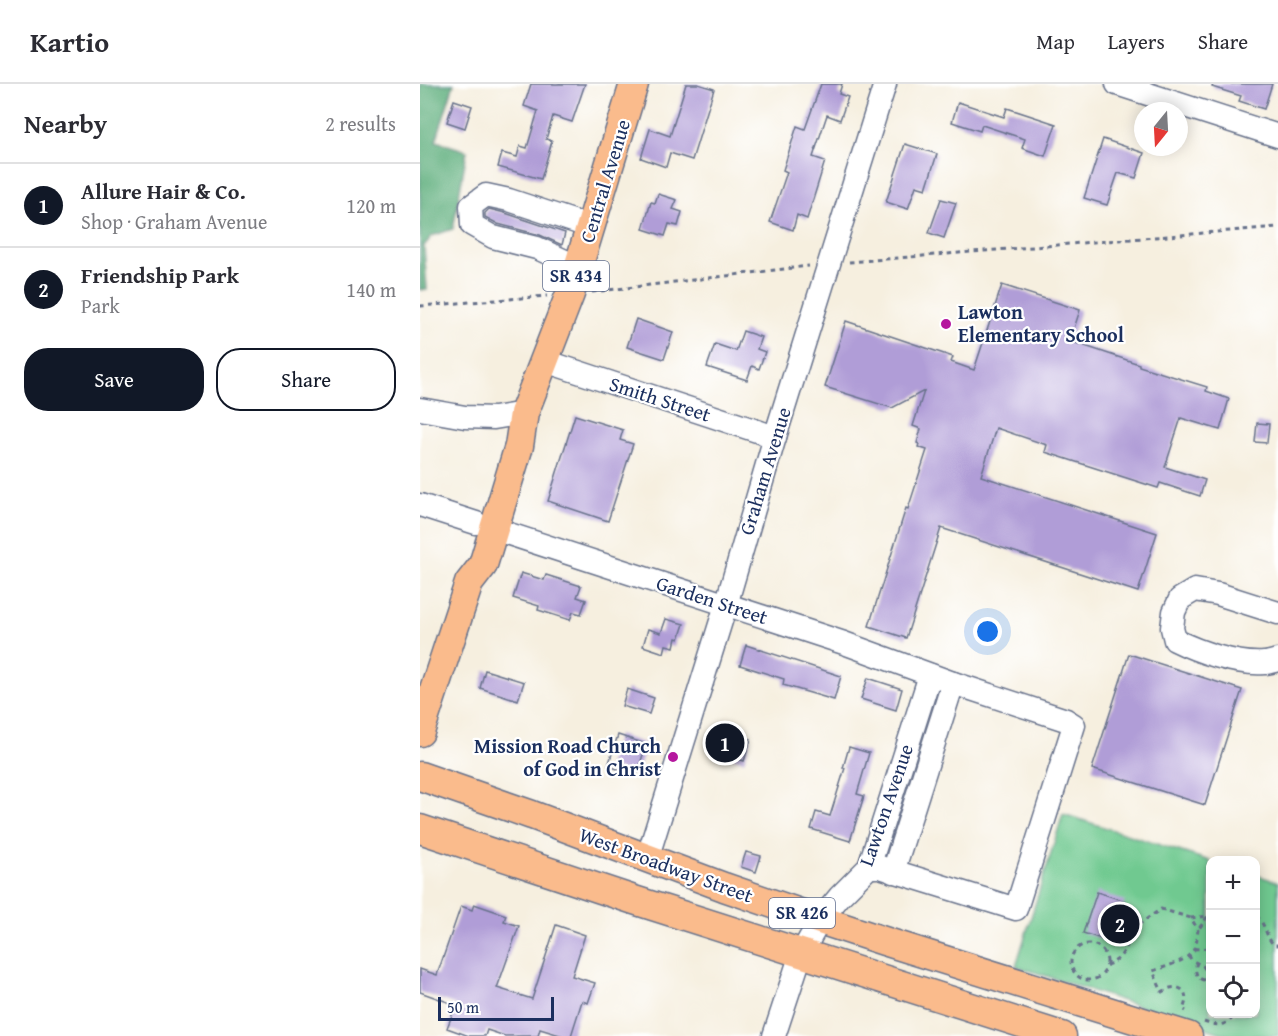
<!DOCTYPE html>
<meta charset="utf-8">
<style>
body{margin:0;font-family:"Gentium Book Plus",serif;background:#f2f2f3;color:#2b2b33}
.controls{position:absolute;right:18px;bottom:18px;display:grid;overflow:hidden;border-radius:12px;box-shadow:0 3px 15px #0003}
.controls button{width:54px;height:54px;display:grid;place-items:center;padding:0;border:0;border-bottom:2px solid #e1e1e2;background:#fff;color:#2b2b33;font:30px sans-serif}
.compass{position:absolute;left:714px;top:18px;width:54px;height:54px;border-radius:50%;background:#fff;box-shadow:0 3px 15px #0003;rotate:198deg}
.scale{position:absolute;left:18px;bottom:15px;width:116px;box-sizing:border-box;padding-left:6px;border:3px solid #1b2f5e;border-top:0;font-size:16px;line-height:21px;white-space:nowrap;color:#1b2f5e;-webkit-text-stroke:4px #fff;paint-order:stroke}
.you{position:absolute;left:568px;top:548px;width:21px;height:21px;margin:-15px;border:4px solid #fff;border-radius:50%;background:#1a73e8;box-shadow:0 0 0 9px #1a73e833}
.badge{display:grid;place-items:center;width:39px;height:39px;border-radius:50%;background:#111827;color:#fff;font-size:20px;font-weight:700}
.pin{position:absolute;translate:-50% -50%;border:3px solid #fff;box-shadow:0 2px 6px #0006}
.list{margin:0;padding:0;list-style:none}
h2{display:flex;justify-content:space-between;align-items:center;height:78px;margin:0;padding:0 24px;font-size:26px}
h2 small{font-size:20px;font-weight:400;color:#7c7c81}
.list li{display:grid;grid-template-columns:39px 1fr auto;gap:18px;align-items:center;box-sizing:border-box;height:84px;padding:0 24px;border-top:2px solid #e1e1e2}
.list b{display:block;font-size:22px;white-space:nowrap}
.list p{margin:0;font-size:20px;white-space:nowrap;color:#7c7c81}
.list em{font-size:20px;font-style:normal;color:#7c7c81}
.actions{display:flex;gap:12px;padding:18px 24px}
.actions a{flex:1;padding:14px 0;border:2px solid #111827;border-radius:24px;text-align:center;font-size:21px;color:#111827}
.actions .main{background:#111827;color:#fff}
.icon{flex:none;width:33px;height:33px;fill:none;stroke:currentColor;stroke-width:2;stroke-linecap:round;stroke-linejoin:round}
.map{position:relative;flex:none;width:858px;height:952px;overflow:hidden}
header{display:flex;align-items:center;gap:36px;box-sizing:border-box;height:84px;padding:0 30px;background:#fff;border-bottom:2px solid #e1e1e2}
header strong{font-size:28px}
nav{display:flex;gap:33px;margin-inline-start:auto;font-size:21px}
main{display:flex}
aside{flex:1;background:#fff}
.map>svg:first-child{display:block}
</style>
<header>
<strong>Kartio</strong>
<nav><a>Map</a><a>Layers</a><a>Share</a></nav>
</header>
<main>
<aside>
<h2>Nearby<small>2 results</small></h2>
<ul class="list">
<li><span class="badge">1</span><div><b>Allure Hair &amp; Co.</b><p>Shop · Graham Avenue</p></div><em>120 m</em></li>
<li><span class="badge">2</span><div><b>Friendship Park</b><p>Park</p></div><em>140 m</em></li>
</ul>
<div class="actions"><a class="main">Save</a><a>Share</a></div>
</aside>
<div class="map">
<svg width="858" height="952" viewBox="0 0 858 952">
<rect width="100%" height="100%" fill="#fff"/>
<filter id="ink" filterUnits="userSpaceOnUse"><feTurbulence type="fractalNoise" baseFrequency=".0167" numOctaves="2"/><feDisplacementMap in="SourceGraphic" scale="12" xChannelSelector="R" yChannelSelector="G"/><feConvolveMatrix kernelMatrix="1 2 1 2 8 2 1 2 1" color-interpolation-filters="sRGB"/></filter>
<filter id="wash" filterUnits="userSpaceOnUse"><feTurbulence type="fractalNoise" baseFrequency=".008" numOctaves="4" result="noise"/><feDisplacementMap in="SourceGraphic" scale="24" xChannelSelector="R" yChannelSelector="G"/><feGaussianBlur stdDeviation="1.35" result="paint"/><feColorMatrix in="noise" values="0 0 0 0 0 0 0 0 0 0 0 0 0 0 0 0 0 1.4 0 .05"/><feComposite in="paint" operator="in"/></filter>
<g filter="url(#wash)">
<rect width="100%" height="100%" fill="#f6efdf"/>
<path fill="#6fc990" stroke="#457c77" stroke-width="1.5" d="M643 730 790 777V930H836V791L858 798V952H810L596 882Z"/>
<path fill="#5bad7a" stroke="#3b6e6c" stroke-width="1.5" d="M0 0H34L16 57 47 67 33 145 12 152 4 162 7 205 0 206Z"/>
<g id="blocks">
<g fill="#b09dd7">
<path d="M111 0H165L152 38 133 32 126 55 132 57 121 95 78 83 82 69 97 73 100 62 107 64 118 27 104 22Z"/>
<path d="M266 0H278L294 5 272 76 250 69 246 83 221 74 230 45 250 52Z"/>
<path d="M401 0H422L419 10 428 13 420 36 407 31 393 73 405 77 387 135 377 131 373 146 350 138 367 88 363 86 377 42 385 45Z"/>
<path d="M793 0H852L844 25 819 17 821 12 792 3Z"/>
<path d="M34 16 52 22 45 44 27 38Z"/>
<path d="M538 18 584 33 587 24 636 40 625 72 602 64 605 55 562 41 560 47 532 38Z"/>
<path d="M683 55 724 69 716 94 698 89 687 121 664 114Z"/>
<path d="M485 60 517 70 506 105 496 102 488 125 466 118Z"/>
<path d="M238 110 257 116 253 125 262 128 258 142 249 140 245 152 223 145 231 118 235 119Z"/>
<path d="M521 115 536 119 524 154 509 149Z"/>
<path d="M69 125 85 129 145 149 142 161 120 151 78 140 65 133V129Z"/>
<path d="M582 201 660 226 650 257 719 280V282L787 303 786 307 809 315 800 346 761 334 745 383 785 396 780 412 740 399 738 404 625 368 627 361 576 344 561 392 737 449 718 508 521 444 486 554 449 542 486 424 488 425 507 366 498 363 499 360 497 359 501 345 493 342 504 307 472 324 405 303 426 237 533 273 531 278 554 286Z"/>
<path d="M216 235 253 248 244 275 207 263Z"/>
<path d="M323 247 341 253 337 265 345 268 339 285 332 282 327 296 287 283 295 260 316 267Z"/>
<path d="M155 331 203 346 200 356 213 360 188 437 128 417Z"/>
<path d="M837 339 849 340 847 359 835 358Z"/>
<path d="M101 489 124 496 126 491 161 502 157 513 166 516 161 530 153 528 150 536 118 526 119 522 93 514Z"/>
<path d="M246 535 264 540 259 555 256 554 254 563 246 561 244 569 223 562 228 545 241 549Z"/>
<path d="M326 561 421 592 414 616 363 601 364 595 320 581Z"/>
<path d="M709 570 822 606 785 721 672 685Z"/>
<path d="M65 586 104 598 98 616 60 604Z"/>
<path d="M448 594 482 605 476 626 441 615Z"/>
<path d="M207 605 234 614 229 630 202 622Z"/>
<path d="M305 646 331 655 324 677 298 668Z"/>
<path d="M198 651 226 660 217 691 188 682Z"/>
<path d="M429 663 449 669 437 710 444 712 430 757 391 745 396 728 410 732 425 684H423Z"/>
<path d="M326 768 341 772 336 788 321 783Z"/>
<path d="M677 808 705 817 691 858 663 849Z"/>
<path d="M54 820 86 831 84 837 99 842 77 904 112 915 136 841 165 851 152 892 175 899 168 919 162 917 151 952H143L120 945 118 952H85L67 946 65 952H49L27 944 36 921 0 908V885L17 891 41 822 52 826Z"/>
</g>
</g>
</g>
<g filter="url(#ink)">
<use href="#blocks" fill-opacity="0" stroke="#68728b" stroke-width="1.5"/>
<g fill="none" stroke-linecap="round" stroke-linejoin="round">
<g stroke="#68728b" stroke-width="25">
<g id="minor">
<path d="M697 0 858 52"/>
<path d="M158 183 117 164 73 153 52 141 51 122 66 111 89 116 171 143"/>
<path d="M125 277 355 353"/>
<path d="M0 325 45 333 74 334 104 329"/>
<path d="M0 421 56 439"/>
<path d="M74 445 424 559 533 599 646 636 654 641 596 825 460 783H449"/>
<path d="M858 529 798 510 775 506 760 515 754 528 752 544 755 556C779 568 817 581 844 579 848 579 854 577 858 576"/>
<path d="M227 775 306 521 355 353 465 0"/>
<path d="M473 788 533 599"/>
<path d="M354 952 381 870 400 836 420 812 449 783 510 591"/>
</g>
</g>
<g stroke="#68728b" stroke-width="31">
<g id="major">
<path d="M0 648 49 499 63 481 99 362 104 329 150 210 214 0"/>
<path d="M0 692 112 731 304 803 400 836 464 857 768 952"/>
<path d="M0 745 214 816 642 952"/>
</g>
</g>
<g stroke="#68728b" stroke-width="3" stroke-dasharray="4.5 4.5" stroke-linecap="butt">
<path d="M429 178 858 143"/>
<path d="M172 208 389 182"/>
<path d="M0 222 127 212"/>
<path d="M836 832C846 839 845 853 854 861H858"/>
<path d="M771 834 788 832 778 846"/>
<path d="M711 846 741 825 771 834 778 846C777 852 777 860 774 865 769 877 744 883 733 887L742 908C758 897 772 907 763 925L766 927"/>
<circle cx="669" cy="878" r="18"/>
<path d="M774 865 790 864"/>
<path d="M769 871 771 876 783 882 790 892"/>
<path d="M777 878C773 889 778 898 790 896"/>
<path d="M686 881C702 877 708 862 711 846L696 842"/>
<path d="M784 938C795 942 810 943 814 930"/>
</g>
<use href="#minor" stroke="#fff" stroke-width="22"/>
<use href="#major" stroke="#fabb8c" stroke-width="28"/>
</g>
</g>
<g fill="#b5179e" stroke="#fff" stroke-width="2">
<circle cx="526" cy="240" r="6"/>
<circle cx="253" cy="673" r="6"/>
</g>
<g text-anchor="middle" stroke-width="4.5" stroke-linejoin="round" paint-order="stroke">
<g fill="#fff" stroke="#5f6d8e" stroke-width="1.5">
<rect x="123" y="177" width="66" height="30" rx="4.5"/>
<rect x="349" y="814" width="66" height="30" rx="4.5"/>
</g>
<g font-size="18" font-weight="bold" fill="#1b2f5e">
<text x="156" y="198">SR 434</text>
<text x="382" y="835">SR 426</text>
</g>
<g font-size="20" fill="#1b2f5e" stroke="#fff">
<text transform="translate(185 97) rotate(-73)" y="7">Central Avenue</text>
<text transform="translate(240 315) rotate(18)" y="7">Smith Street</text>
<text transform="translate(345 387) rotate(-73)" y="7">Graham Avenue</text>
<text transform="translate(292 516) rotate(18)" y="7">Garden Street</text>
<text transform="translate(466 721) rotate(-71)" y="7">Lawton Avenue</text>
<text transform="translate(246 781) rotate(20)" y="7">West Broadway Street</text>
</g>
<g font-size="20" font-weight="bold" fill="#1b2f5e" stroke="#fff" text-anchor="start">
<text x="538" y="235">Lawton<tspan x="538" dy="23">Elementary School</tspan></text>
<text x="241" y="669" text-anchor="end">Mission Road Church<tspan x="241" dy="23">of God in Christ</tspan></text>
</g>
</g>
</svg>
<div class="controls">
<button>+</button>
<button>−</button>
<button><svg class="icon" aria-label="locate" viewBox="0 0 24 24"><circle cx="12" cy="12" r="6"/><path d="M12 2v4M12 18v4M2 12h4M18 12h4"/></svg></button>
</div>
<svg class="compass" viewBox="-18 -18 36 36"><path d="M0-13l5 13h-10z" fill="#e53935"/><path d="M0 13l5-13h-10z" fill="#7c7c81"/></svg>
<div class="scale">50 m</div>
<div class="you"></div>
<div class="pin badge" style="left:305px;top:659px">1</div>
<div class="pin badge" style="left:700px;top:840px">2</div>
</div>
</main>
